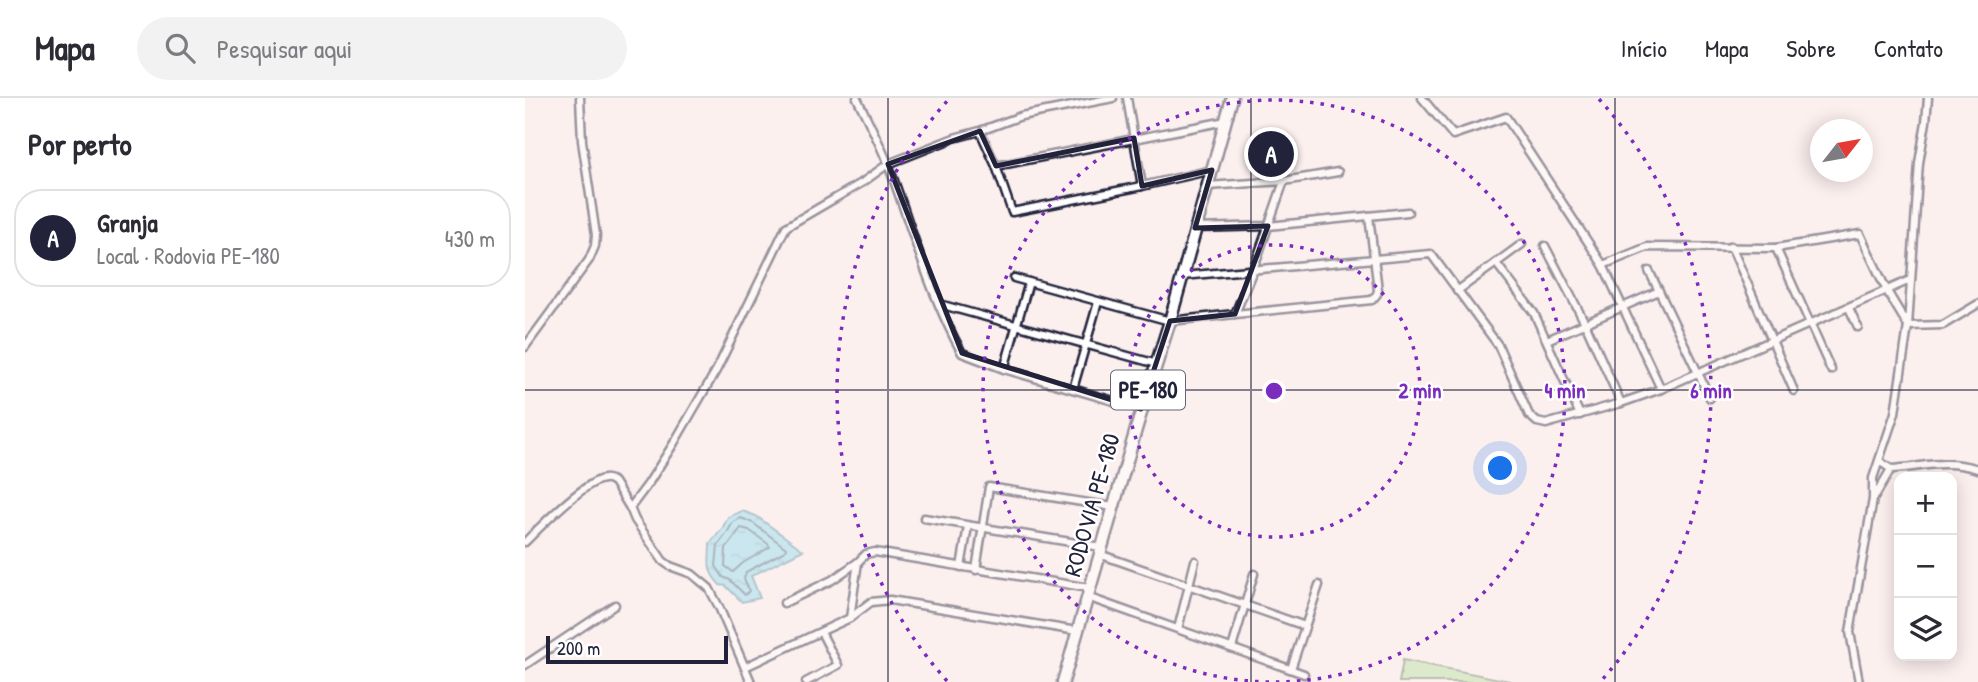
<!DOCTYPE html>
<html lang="pt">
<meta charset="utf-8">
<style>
body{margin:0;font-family:"Patrick Hand",sans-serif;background:#f2f2f3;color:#2b2b33}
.controls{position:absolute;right:21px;bottom:21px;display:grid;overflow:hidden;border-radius:14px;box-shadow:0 4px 18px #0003}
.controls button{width:63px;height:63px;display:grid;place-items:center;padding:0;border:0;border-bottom:2px solid #e1e1e2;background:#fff;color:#2b2b33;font:35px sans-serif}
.compass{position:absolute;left:1285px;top:21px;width:63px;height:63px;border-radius:50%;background:#fff;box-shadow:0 4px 18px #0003;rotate:59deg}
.scale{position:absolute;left:21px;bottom:18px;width:182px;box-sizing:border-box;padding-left:7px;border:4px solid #22223b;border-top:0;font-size:19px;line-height:24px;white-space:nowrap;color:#22223b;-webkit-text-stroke:5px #fff;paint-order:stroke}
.you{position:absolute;left:976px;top:371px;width:24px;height:24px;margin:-18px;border:5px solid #fff;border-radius:50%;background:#1a73e8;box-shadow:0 0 0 10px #1a73e833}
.badge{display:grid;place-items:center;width:46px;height:46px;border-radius:50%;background:#22223b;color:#fff;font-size:23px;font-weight:700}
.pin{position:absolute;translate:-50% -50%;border:4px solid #fff;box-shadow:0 2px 7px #0006}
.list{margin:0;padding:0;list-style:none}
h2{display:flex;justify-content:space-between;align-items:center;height:91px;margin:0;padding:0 28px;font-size:30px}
h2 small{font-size:23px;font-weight:400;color:#7c7c81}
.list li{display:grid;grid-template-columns:46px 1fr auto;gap:21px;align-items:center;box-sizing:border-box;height:98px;margin:0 14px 14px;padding:0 14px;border:2px solid #e1e1e2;border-radius:28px}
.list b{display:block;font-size:26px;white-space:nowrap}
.list p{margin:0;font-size:23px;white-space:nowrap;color:#7c7c81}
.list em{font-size:23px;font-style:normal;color:#7c7c81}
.icon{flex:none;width:38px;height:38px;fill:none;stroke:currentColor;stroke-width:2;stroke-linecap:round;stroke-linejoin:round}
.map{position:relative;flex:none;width:1453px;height:584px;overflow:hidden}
header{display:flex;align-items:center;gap:42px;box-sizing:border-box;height:98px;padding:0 35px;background:#fff;border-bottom:2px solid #e1e1e2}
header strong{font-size:33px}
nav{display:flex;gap:38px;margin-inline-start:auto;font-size:24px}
.search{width:490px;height:63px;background:#f2f2f3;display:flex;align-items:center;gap:18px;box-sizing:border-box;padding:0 24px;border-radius:38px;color:#7c7c81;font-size:26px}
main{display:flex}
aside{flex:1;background:#fff}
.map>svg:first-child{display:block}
</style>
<header>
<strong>Mapa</strong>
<div class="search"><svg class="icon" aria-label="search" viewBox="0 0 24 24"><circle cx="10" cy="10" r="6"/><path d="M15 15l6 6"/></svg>Pesquisar aqui</div>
<nav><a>Início</a><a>Mapa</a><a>Sobre</a><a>Contato</a></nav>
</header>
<main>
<aside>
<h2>Por perto<small></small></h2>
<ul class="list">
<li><span class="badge">A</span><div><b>Granja</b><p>Local · Rodovia PE-180</p></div><em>430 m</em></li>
</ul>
</aside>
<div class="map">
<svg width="1453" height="584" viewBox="0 0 1453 584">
<defs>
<pattern id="water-ripples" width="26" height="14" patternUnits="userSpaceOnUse" patternTransform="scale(1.75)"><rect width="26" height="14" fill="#8edaed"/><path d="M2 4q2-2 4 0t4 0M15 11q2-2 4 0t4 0" fill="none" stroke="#7abbcc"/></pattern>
</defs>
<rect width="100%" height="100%" fill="#fcf0ef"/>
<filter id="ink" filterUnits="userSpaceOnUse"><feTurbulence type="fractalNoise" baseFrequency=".0143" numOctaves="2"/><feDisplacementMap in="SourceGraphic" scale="14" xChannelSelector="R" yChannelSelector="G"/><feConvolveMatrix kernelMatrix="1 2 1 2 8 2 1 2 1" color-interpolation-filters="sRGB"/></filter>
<g filter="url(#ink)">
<path fill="#b6e19e" stroke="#6c826c" stroke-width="2" d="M878 562 985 583V584H874Z"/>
<path fill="url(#water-ripples)" stroke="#6390a6" stroke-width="2" d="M217 413 231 418 278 452 226 478 235 500 217 504 201 488 195 487C180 471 185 465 185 445L197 431 203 419Z"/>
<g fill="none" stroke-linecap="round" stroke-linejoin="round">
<g stroke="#4d6c82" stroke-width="2">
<path d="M216 420 228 425 261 450 260 453 221 474 219 481 224 493 220 497 205 482 198 479 191 468 193 447 202 435 208 424Z"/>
<path d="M216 430 224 432 243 446 245 449 218 465 208 474 200 468 201 450Z"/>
</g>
<g stroke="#22223b" stroke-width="11">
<g id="minor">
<path d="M332 0C343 23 355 45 364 69 387 131 405 197 437 255L479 271"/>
<path d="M602 0 617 88"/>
<path d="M897 0 928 37 981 19 1078 167 1136 291"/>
<path d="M455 33 496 18 588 0"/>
<path d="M471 68 701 23"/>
<path d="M682 88 759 83 813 74"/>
<path d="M670 130 743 128 883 114"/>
<path d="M1020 148 1060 225 1096 305"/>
<path d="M1206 148 1269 293"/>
<path d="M1251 150 1306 272"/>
<path d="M971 165 997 146"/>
<path d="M1078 167 1122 149 1251 150 1335 136 1362 193 1383 228 1418 227 1453 206"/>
<path d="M1124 173 1134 193"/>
<path d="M657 178 906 156 973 247 1004 317 1012 324 1021 326 1096 305 1136 291 1385 182"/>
<path d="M489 180 645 223 710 216 728 172 759 83"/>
<path d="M504 184 479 271 616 311"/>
<path d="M932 193 971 165 1009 215 1055 317"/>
<path d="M414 206 632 266"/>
<path d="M1324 210 1333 229"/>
<path d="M710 216 847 202 852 196 853 192 844 118"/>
<path d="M1022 242 1134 193 1185 300"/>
<path d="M0 249 64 162 70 148 71 137 57 43 55 0"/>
<path d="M548 291 573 204"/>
<path d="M1354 363 1366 371C1399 369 1419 361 1453 371"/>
<path d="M1349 400 1366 371"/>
<path d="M105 410 123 386 149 345 192 271 261 129 338 84 363 66 429 40 455 33 471 68 487 114 617 88 687 72"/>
<path d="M399 420 576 449"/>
<path d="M0 444C14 430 61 382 79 381 84 380 85 382 89 384L105 410 110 422 138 463 145 468 167 476 184 490 194 509 226 584"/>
<path d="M574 456 780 528"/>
<path d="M436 469 443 428"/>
<path d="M451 472 464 389 588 409"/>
<path d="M562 499 779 576"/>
<path d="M259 505 307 482 333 464"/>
<path d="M325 520 346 504 365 502 552 533"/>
<path d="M653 531 670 463"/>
<path d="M707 550 729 476"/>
<path d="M0 567 90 507"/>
<path d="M220 569 325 520 333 464 341 456 350 454 564 490"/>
<path d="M766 571 794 487"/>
<path d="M281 584 313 567 296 534"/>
<path d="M1334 584 1325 534 1348 401V380L1370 315 1383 228 1394 65 1401 24 1403 0"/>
</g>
</g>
<g stroke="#22223b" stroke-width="15">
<path id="primary" d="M538 584 612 328 645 223 707 0"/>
</g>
<use href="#minor" stroke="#fff" stroke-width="6"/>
<use href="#primary" stroke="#fff" stroke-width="10"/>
</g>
</g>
<path d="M0 0H1453V584H0ZM455 33 471 68 609 40 617 88 687 72 670 130 743 128 710 216 645 223 616 311 437 255 363 66Z" fill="#fcf0ef" fill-opacity=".55" fill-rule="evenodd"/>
<path fill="none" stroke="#22223b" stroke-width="5" stroke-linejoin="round" d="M455 33 471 68 609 40 617 88 687 72 670 130 743 128 710 216 645 223 616 311 437 255 363 66Z"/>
<path fill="none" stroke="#22223b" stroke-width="2" stroke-opacity="0.55" d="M363 0V584M726 0V584M1090 0V584M0 292H1453"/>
<g fill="none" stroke="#7b2cbf" stroke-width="3.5" stroke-dasharray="3.5 7">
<circle cx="749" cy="293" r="146"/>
<circle cx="749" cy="293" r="291"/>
<path d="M422 583A437 437 0 0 1 424 1M1074 1A437 437 0 0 1 1076 583"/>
</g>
<g text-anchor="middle" stroke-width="5" stroke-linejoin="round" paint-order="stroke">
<rect fill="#fff" stroke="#646476" stroke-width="2" x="586" y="272.5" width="74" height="39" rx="5"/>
<g font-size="23" font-weight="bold" fill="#22223b">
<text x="623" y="300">PE-180</text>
</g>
<g font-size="24" fill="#22223b" stroke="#fff">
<text transform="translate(567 407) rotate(-74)" y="8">RODOVIA PE-180</text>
</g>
</g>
<circle cx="749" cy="293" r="10" fill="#7b2cbf" stroke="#fff" stroke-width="3.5"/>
<g font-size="21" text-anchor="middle" font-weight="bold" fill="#7b2cbf" stroke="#fff" stroke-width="5" stroke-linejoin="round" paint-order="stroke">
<text x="895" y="300">2 min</text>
<text x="1040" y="300">4 min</text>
<text x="1186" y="300">6 min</text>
</g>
</svg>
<div class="controls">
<button>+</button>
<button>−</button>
<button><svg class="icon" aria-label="layers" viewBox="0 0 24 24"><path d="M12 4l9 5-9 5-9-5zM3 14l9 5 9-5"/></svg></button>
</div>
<svg class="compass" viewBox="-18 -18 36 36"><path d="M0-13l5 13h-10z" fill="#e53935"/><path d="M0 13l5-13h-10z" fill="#7c7c81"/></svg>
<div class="scale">200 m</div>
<div class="you"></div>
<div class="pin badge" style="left:746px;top:56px">A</div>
</div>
</main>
